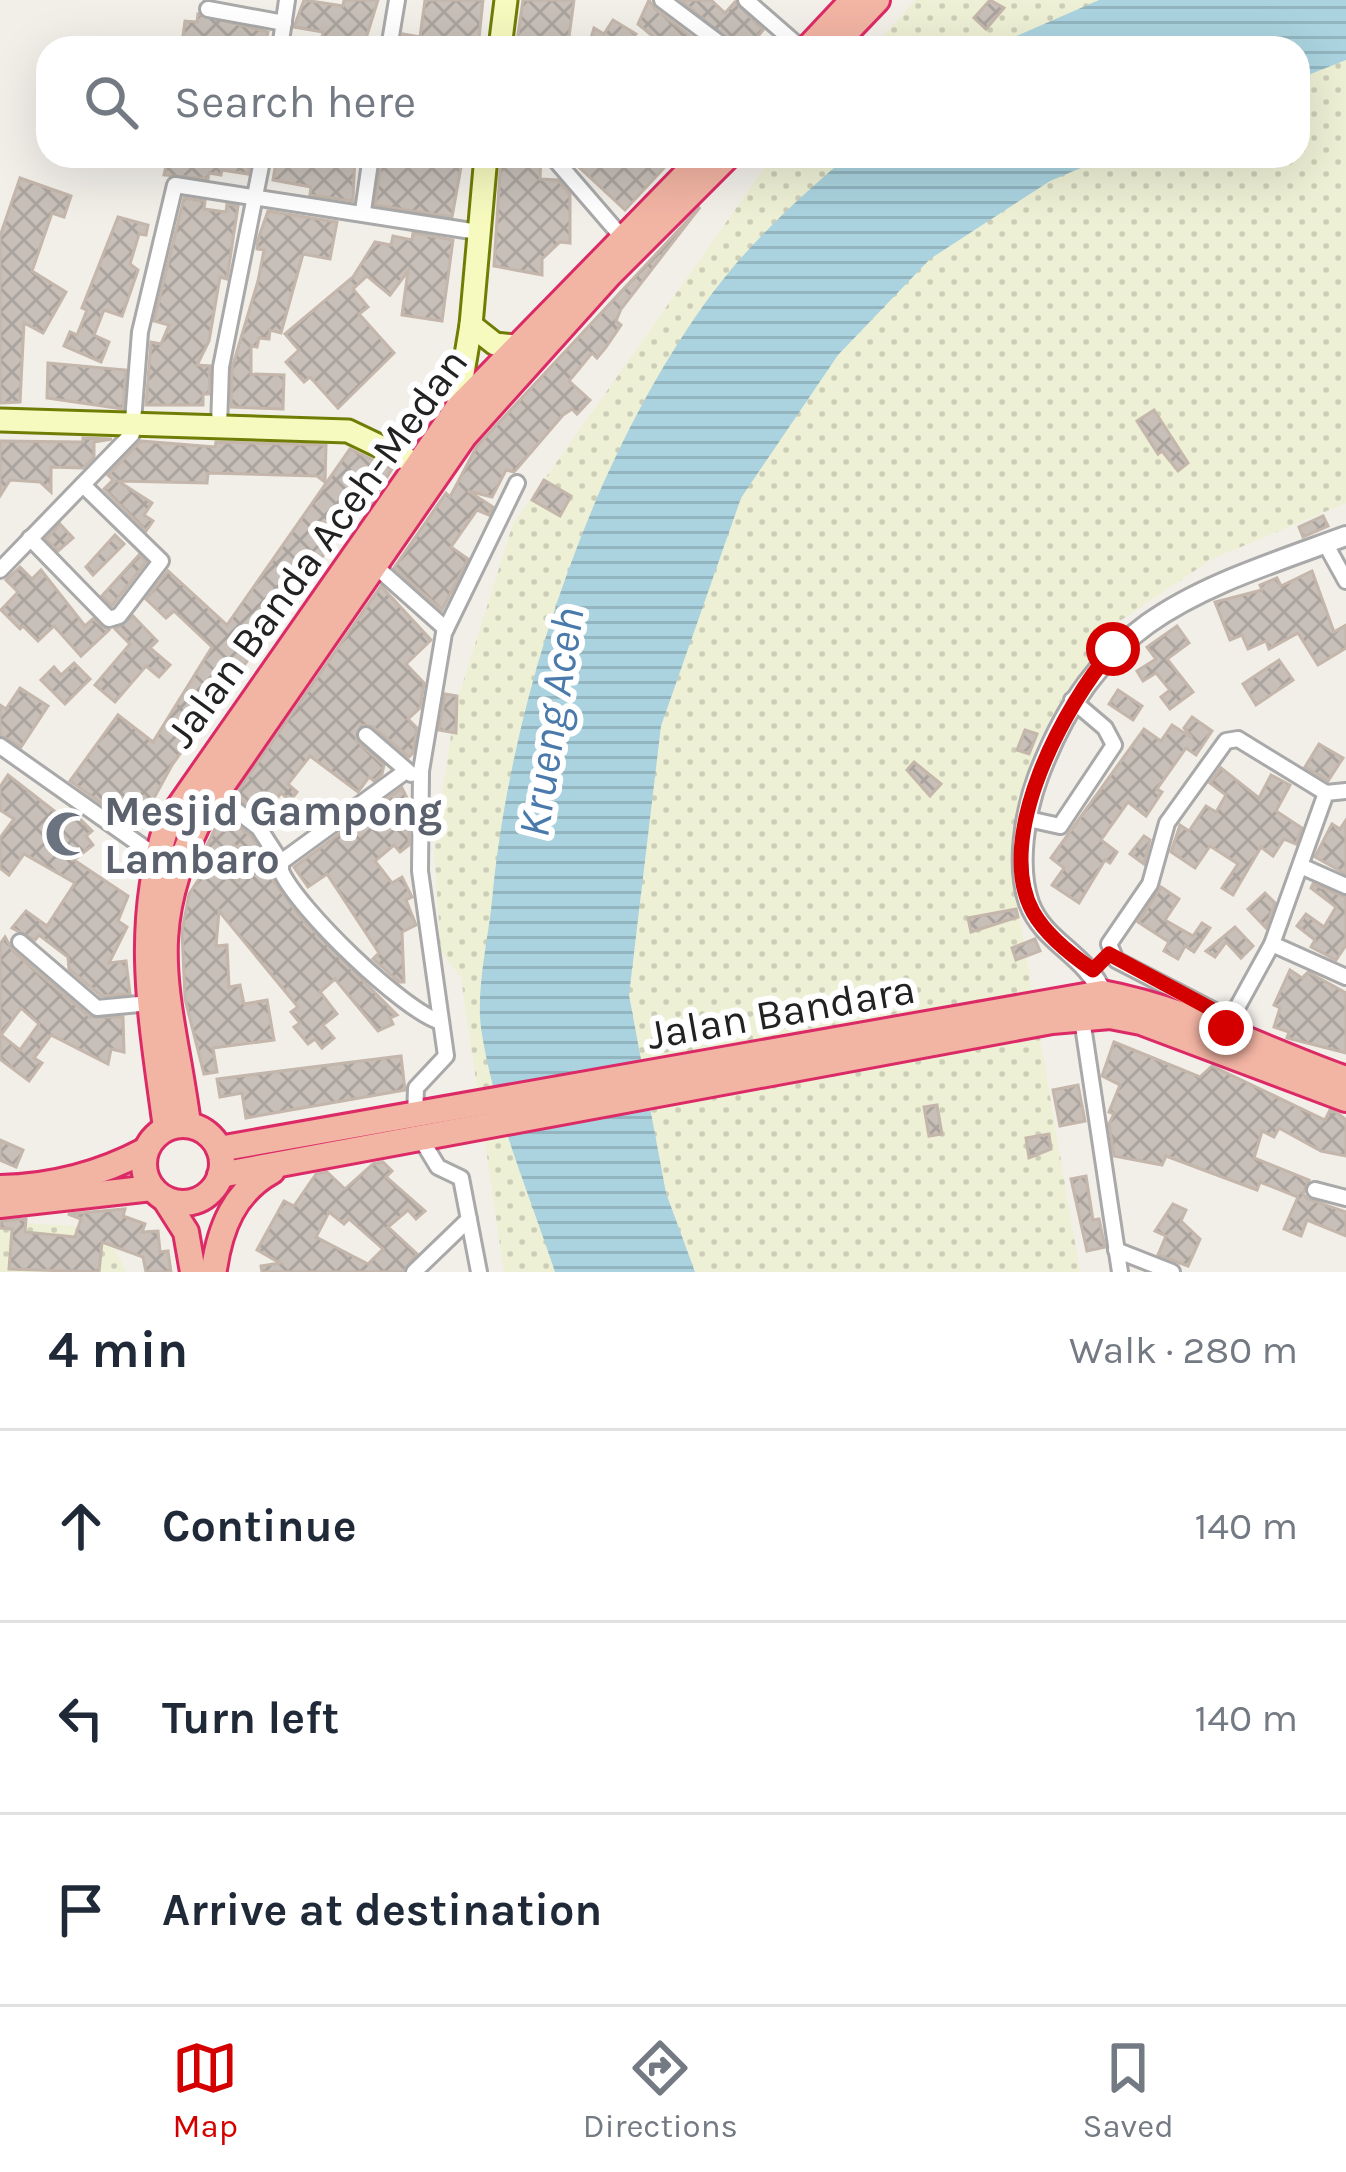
<!DOCTYPE html>
<meta charset="utf-8">
<style>
body{margin:0;font-family:Karla,sans-serif;background:#f2f2f3;color:#1f2937}
.stop{position:absolute;width:36px;height:36px;margin:-27px;border:9px solid #d40000;border-radius:50%;background:#fff}
.stop.end{background:#d40000;border-color:#fff;box-shadow:0 3px 12px #0008}
.list{margin:0;padding:0;list-style:none}
h2{display:flex;justify-content:space-between;align-items:center;height:156px;margin:0;padding:0 48px;font-size:51px}
h2 small{font-size:39px;font-weight:400;color:#747a83}
.list li{display:grid;grid-template-columns:78px 1fr auto;gap:36px;align-items:center;box-sizing:border-box;height:192px;padding:0 48px;border-top:3px solid #e0e1e3}
.list b{display:block;font-size:45px;white-space:nowrap}
.list em{font-size:39px;font-style:normal;color:#747a83}
.icon{flex:none;width:66px;height:66px;fill:none;stroke:currentColor;stroke-width:2;stroke-linecap:round;stroke-linejoin:round}
.map{position:relative;flex:none;width:1346px;height:1272px;overflow:hidden}
.search{position:absolute;background:#fff;box-shadow:0 12px 48px #0002;left:36px;right:36px;top:36px;height:132px;display:flex;align-items:center;gap:30px;box-sizing:border-box;padding:0 42px;border-radius:36px;color:#747a83;font-size:45px}
.sheet{height:732px;background:#fff}
nav{display:flex;justify-content:space-around;align-items:center;box-sizing:border-box;height:168px;border-top:3px solid #e0e1e3;background:#fff;font-size:33px;color:#747a83}
nav a{display:grid;justify-items:center;gap:6px}
nav .on{color:#d40000}
.map>svg:first-child{display:block}
</style>
<div class="map">
<svg width="1346" height="1272" viewBox="0 0 1346 1272">
<defs>
<pattern id="farmland-dots" width="8" height="8" patternUnits="userSpaceOnUse" patternTransform="scale(3)"><rect width="8" height="8" fill="#eef0d5"/><path d="M2 2h.1M6 6h.1" fill="none" stroke="#ccceb7" stroke-width="1.8" stroke-linecap="round"/></pattern>
<pattern id="water-rules" width="6" height="5" patternUnits="userSpaceOnUse" patternTransform="scale(3)"><rect width="6" height="5" fill="#aad3df"/><path d="M0 2.5h6" fill="none" stroke="#92b5bf"/></pattern>
<pattern id="building-cross-hatch" width="8" height="8" patternUnits="userSpaceOnUse" patternTransform="scale(3)"><rect width="8" height="8" fill="#c7bfb8"/><path d="M0 0l8 8M0 8l8-8" fill="none" stroke="#aba49e"/></pattern>
</defs>
<rect width="100%" height="100%" fill="#f2efe9"/>
<g fill="url(#farmland-dots)">
<path d="M916 0H1346V503L1212 559 1117 623 1064 695 1035 747 1015 821 1013 879 1080 1272H504L461 978 441 951 434 850 455 708 513 524 773 156H1298V48H872Z"/>
<path d="M0 1222 75 1226 115 1250 127 1272H0Z"/>
</g>
<g fill="url(#water-rules)">
<path d="M1099 0H1346V60L1298 79V48H989Z"/>
<path d="M848 156H1109L1050 181 930 259 838 355 741 498 661 726 629 995 666 1193 695 1272H555C529 1193 493 1110 481 1028 476 989 488 940 492 901 510 704 588 468 703 306 743 249 795 201 848 156Z"/>
</g>
<g fill="url(#building-cross-hatch)" stroke="#c4b6ab" stroke-width="3" fill-rule="evenodd">
<path d="M304 0 343 6 344 0H378L363 48H320L323 32 294 27Z"/>
<path d="M425 0H483L478 48H400L403 34 420 37Z"/>
<path d="M523 0H574L568 44 516 48Z"/>
<path d="M649 0 655 9 706 48H667L638 24Z"/>
<path d="M681 0H711L725 13 735 2 763 30 748 48H737Z"/>
<path d="M990 0 1004 8 986 29 974 18Z"/>
<path d="M198 14 268 32 264 48 182 43 185 21 197 22Z"/>
<path d="M613 20 636 34 627 48H588L594 28 604 34Z"/>
<path d="M143 156H252L248 174 222 170 221 175 209 173 208 179 164 175 166 166 143 161Z"/>
<path d="M277 156H355L353 201 310 195 311 187 273 180Z"/>
<path d="M382 156H463L452 217 375 205Z"/>
<path d="M501 156H541L540 179 558 180 570 194V243L560 242 542 259V275L494 266Z"/>
<path d="M567 156H675L625 210Z"/>
<path d="M20 178 71 196 64 217 52 213 32 271 66 292 43 333 24 323 20 402 0 403V236Z"/>
<path d="M184 198 205 201 204 209 226 212 227 204 238 206 227 279 220 277 209 341 197 365 210 366 209 394H203V405H146L151 342 161 344 169 325 154 321Z"/>
<path d="M700 207 621 309 616 321 621 325 606 347 597 358 592 353 569 381 590 400 577 414 572 409 563 415 514 472 506 470 492 497 468 491 493 507 489 515 477 510 451 547 468 559 442 610 394 568 446 493 450 497 477 446Z"/>
<path d="M268 211 337 222 330 259 303 254 281 333 270 330 269 339 259 338 257 347 251 346V374L284 375 283 409 231 407 232 368 258 281 264 250 257 249V242Z"/>
<path d="M118 217 148 225 146 235 139 234 130 264 138 270 122 316 104 310 94 335 109 342 101 362 64 346 70 332 77 335 87 310 82 308Z"/>
<path d="M413 233 453 240 442 321 402 315 408 271 390 295 367 276 353 289 368 307 359 314 394 353 338 408 310 377 304 382 286 362 299 350 285 334 353 277 375 242 391 245 393 236 412 240Z"/>
<path d="M48 363 126 370 123 409 47 398Z"/>
<path d="M1154 410 1188 463 1178 471 1162 451 1158 454 1137 421Z"/>
<path d="M83 438 112 439 94 442V457L83 468 51 467V492L40 482 10 480 0 496V441L83 442Z"/>
<path d="M141 441 215 447 216 442 326 445 325 482 317 476 208 473 207 483 118 481 152 503 144 515 153 521 146 531 104 489 113 480 108 475Z"/>
<path d="M350 449 392 469 369 507 359 506 172 765 137 829 70 781 118 715 153 742 212 647 174 611 166 618 146 599 168 571 227 625Z"/>
<path d="M544 480 571 496 560 516 532 500Z"/>
<path d="M1323 516 1328 526 1303 537 1299 527Z"/>
<path d="M60 524 73 538 58 551 46 539Z"/>
<path d="M115 535 124 544 93 575 86 567Z"/>
<path d="M139 555 146 562 112 606 102 596Z"/>
<path d="M20 567 32 579 41 570 85 626 93 619 109 630 81 656 54 626 38 641 23 626 20 629 1 610 18 592 6 580Z"/>
<path d="M1312 571 1334 632 1346 625V648L1318 665 1298 633 1269 649 1266 641 1248 649 1242 635 1230 640 1215 602 1262 590 1260 585 1277 578 1281 586Z"/>
<path d="M381 586 431 640 406 664 424 683 420 708 408 719 417 728 413 753 409 757 373 727 361 725 356 740 384 765 382 774 374 781 369 777 358 792 310 756 288 784 297 792 290 801 281 793 263 817 235 795Z"/>
<path d="M133 616 157 641 150 648 170 665 159 677 146 666 115 702 95 685 130 644 115 629Z"/>
<path d="M1177 626 1189 643 1167 659 1193 692 1170 709 1161 697 1170 690 1156 673 1143 681 1137 671 1156 659 1147 647Z"/>
<path d="M1279 660 1293 680 1256 705 1243 684Z"/>
<path d="M74 663 90 679 65 704 41 680 54 667 61 675Z"/>
<path d="M20 688 48 706 21 747 0 735V705L6 709Z"/>
<path d="M1118 690 1142 706 1133 720 1109 704Z"/>
<path d="M445 694 457 696 456 733 439 730Z"/>
<path d="M1192 717 1212 731 1196 755 1186 748 1157 789 1162 792 1146 816 1128 802 1101 840 1117 852 1110 863 1105 860 1079 903 1052 885 1064 868 1051 858 1144 729 1161 741 1172 725 1192 738 1184 728Z"/>
<path d="M1025 730 1037 734 1029 754 1017 750Z"/>
<path d="M1319 744 1343 758 1328 781 1305 767Z"/>
<path d="M914 762 941 784 930 796 907 770Z"/>
<path d="M1221 768 1259 798 1271 775 1290 785 1276 811 1302 828 1296 844 1284 839 1273 856 1261 847 1233 895 1222 888 1238 864 1210 846 1195 868 1171 852 1180 825 1189 831 1206 806 1216 812 1226 795 1210 783Z"/>
<path d="M8 775 62 817 71 810 92 831 86 836 93 845 74 860 128 896 118 921 127 927 109 963 126 961 130 994 101 996 69 969 68 957 39 935 35 940 12 928 26 911 47 926 75 883 24 854 9 875 0 868V838L14 819 0 810V787Z"/>
<path d="M402 788 409 802 395 800 409 818V845L400 852 394 845 375 861 392 883 402 877 412 897 406 900 416 925 402 932 404 982H399L373 959 379 953 327 874 308 887 294 867Z"/>
<path d="M222 814 251 836 263 854 254 862 234 845 217 867 238 880 260 862 299 916 397 1015 390 1018 393 1024 378 1031 335 979 320 992 337 1014 323 1025 334 1038 322 1048 315 1039 308 1044 294 1027 300 1023 291 1012 298 1007 219 911 216 946 227 945 229 987 240 985 244 1004 267 1000 274 1040 213 1048 217 1072 204 1074 185 999 182 931 189 894 205 870 200 860Z"/>
<path d="M1346 820V874L1315 857 1332 824 1340 829Z"/>
<path d="M1144 836 1150 840 1144 864 1130 854Z"/>
<path d="M1313 884 1346 897V945L1336 960 1311 947 1315 940 1297 926 1306 914 1324 927 1336 907 1311 888Z"/>
<path d="M1161 887 1179 899 1165 920 1193 936 1202 923 1210 928 1194 952 1185 946 1178 959 1164 951 1169 942 1138 922Z"/>
<path d="M1265 893 1275 903 1266 928 1248 909Z"/>
<path d="M1016 909 1018 917 971 932 968 918Z"/>
<path d="M1235 927 1253 946 1241 958 1226 942 1215 957 1206 951Z"/>
<path d="M5 937 13 951 90 1017H123L124 1052 111 1049 108 1064 51 1035 34 1058 42 1063 29 1081 0 1059V944ZM21 1008 39 1024 20 1050 1 1035Z"/>
<path d="M1035 939 1040 951 1016 960 1012 948Z"/>
<path d="M1290 970 1302 978 1308 972 1346 993V1053L1287 1038 1289 1032 1274 1027 1280 1008 1274 1005Z"/>
<path d="M1114 1042 1200 1077 1212 1066 1325 1120 1330 1110 1339 1114 1346 1120V1156L1321 1151 1279 1128 1274 1137 1262 1131 1254 1158 1309 1180 1303 1194 1308 1199 1346 1212V1236L1307 1220 1301 1236 1284 1229 1298 1197 1260 1182 1257 1190 1166 1156 1162 1165 1114 1156 1109 1124 1114 1114 1109 1112 1120 1085 1102 1076Z"/>
<path d="M401 1056 405 1090 246 1118 242 1093 220 1097 217 1079Z"/>
<path d="M1078 1085 1085 1121 1060 1126 1053 1090Z"/>
<path d="M937 1105 942 1134 929 1136 924 1107Z"/>
<path d="M1049 1134 1051 1149 1029 1158 1026 1138Z"/>
<path d="M0 1140 23 1150 16 1167 0 1160Z"/>
<path d="M383 1162 392 1171 386 1177 425 1211 416 1219 408 1210 388 1227 417 1254 403 1272H262L261 1266 280 1263 257 1250 284 1201 294 1206 316 1174 327 1172 345 1189 373 1164ZM329 1212 344 1224 349 1219 383 1249 368 1264 316 1237Z"/>
<path d="M1086 1176 1093 1220 1099 1219 1105 1247 1087 1251 1071 1179Z"/>
<path d="M1173 1204 1186 1210 1181 1221 1200 1239 1188 1266 1158 1255 1166 1236 1155 1231Z"/>
<path d="M125 1209 123 1216 145 1224 142 1232 158 1231 160 1252 168 1251 171 1272H146L143 1257 102 1242 99 1272 9 1269 12 1229 0 1228V1221L26 1219 25 1232 75 1237 81 1219 68 1214Z"/>
</g>
<g fill="none" stroke-linecap="round" stroke-linejoin="round">
<g stroke="#a9a9a9" stroke-width="20">
<g id="minor">
<path d="M662 0 726 48"/>
<path d="M746 0 801 48"/>
<path d="M208 9 284 23"/>
<path d="M280 48 287 0"/>
<path d="M389 48 397 0"/>
<path d="M552 156 621 236"/>
<path d="M363 211 371 156"/>
<path d="M219 427 221 367 263 156"/>
<path d="M30 538 109 619 119 616 161 561 83 485"/>
<path d="M1325 543 1346 581"/>
<path d="M374 565 446 629"/>
<path d="M0 570 132 434 140 332 175 185 478 232"/>
<path d="M366 735 411 774"/>
<path d="M0 746 156 856"/>
<path d="M406 771 281 862V871C297 908 403 1011 441 1022"/>
<path d="M215 794 259 828 281 862"/>
<path d="M1028 819 1060 826 1114 745 1105 728 1072 700"/>
<path d="M1303 867 1346 886"/>
<path d="M20 942 97 1008 150 1003"/>
<path d="M1272 944 1326 793 1346 791"/>
<path d="M1228 1018 1116 960 1109 944 1150 884 1167 823 1226 741 1238 739 1326 793"/>
<path d="M1082 1019 1120 1272"/>
<path d="M1227 1026 1272 944 1346 977"/>
<path d="M415 1118 416 1088 446 1056 420 871 421 771 444 633 517 483"/>
<path d="M421 1139 438 1167 461 1178 479 1272"/>
<path d="M1315 1190 1346 1198"/>
<path d="M1116 1250 1172 1272"/>
<path d="M414 1272 469 1219"/>
</g>
</g>
<g stroke="#a9a9a9" stroke-width="24">
<path id="tertiary" d="M1102 993C1087 955 1043 942 1029 903 1016 866 1025 812 1038 777 1099 615 1196 591 1346 536"/>
</g>
<g stroke="#707d05" stroke-width="27">
<g id="secondary">
<path d="M500 48 506 0"/>
<path d="M471 325 495 344 515 346"/>
<path d="M457 409 471 325 486 156"/>
<path d="M0 420 348 431 417 464"/>
</g>
</g>
<g stroke="#dc2a67" stroke-width="30">
<g id="trunk">
<path d="M808 48 853 0"/>
<path d="M831 48 877 0"/>
<path d="M188 1124C171 996 138 933 205 810L464 436 609 275 728 156"/>
<circle cx="183" cy="1164" r="39"/>
<path d="M166 1128C152 1021 133 929 167 824L457 409 704 156"/>
<path d="M219 1149 1102 993C1188 1009 1264 1050 1346 1079"/>
<path d="M220 1175 1052 1021 1110 1016 1141 1022 1346 1099"/>
<path d="M0 1188C51 1187 101 1174 146 1150"/>
<path d="M165 1199 186 1232 193 1272"/>
<path d="M0 1205 152 1188"/>
<path d="M214 1269C220 1228 234 1192 272 1171"/>
</g>
</g>
<use href="#minor" stroke="#fff" stroke-width="14"/>
<use href="#tertiary" stroke="#fff" stroke-width="18"/>
<use href="#secondary" stroke="#f7fabf" stroke-width="21"/>
<use href="#trunk" stroke="#f2b4a3" stroke-width="24"/>
</g>
<g fill="none" stroke-linecap="round" stroke-linejoin="round">
<path stroke="#d40000" stroke-width="15" d="M1113 649C1065 704 992 838 1033 912 1046 935 1071 955 1093 970L1109 954 1228 1018 1226 1028"/>
</g>
<defs>
<g id="mosque-bare" transform="scale(3.6)"><path d="M3.5-4.9A6 6 0 1 0 3.5 4.9A5 5 0 1 1 3.5-4.9Z" fill="#6b7280" stroke="#fff" stroke-width="2.5" paint-order="stroke"/></g>
</defs>
<g fill-rule="evenodd">
<use href="#mosque-bare" x="68" y="834"/>
</g>
<g text-anchor="middle" stroke-width="12" stroke-linejoin="round" paint-order="stroke">
<g font-size="42" fill="#222" stroke="#fff">
<text transform="translate(316 547) rotate(-54)" y="15">Jalan Banda Aceh-Medan</text>
<text transform="translate(781 1011) rotate(-10)" y="15">Jalan Bandara</text>
</g>
<g font-size="42" font-weight="bold" fill="#5b616d" stroke="#fff" text-anchor="start">
<text x="104" y="825">Mesjid Gampong<tspan x="104" dy="48">Lambaro</tspan></text>
</g>
<g font-size="45" font-style="italic" fill="#4a7aab" stroke="#fff">
<text transform="translate(550 722) rotate(-81)" y="16">Krueng Aceh</text>
</g>
</g>
</svg>
<div class="stop" style="left:1113px;top:649px"></div>
<div class="stop end" style="left:1226px;top:1028px"></div>
<div class="search"><svg class="icon" aria-label="search" viewBox="0 0 24 24"><circle cx="10" cy="10" r="6"/><path d="M15 15l6 6"/></svg>Search here</div>
</div>
<section class="sheet">
<h2>4 min<small>Walk · 280 m</small></h2>
<ul class="list">
<li><svg class="icon" aria-label="ahead" viewBox="0 0 24 24"><path d="M12 20V5M6 11l6-6 6 6"/></svg><div><b>Continue</b></div><em>140 m</em></li>
<li><svg class="icon" aria-label="left" viewBox="0 0 24 24"><path d="M17 20v-9H6M10 6l-5 5 5 5"/></svg><div><b>Turn left</b></div><em>140 m</em></li>
<li><svg class="icon" aria-label="arrive" viewBox="0 0 24 24"><path d="M6 21V4h12l-3 4 3 4H6"/></svg><div><b>Arrive at destination</b></div></li>
</ul>
</section>
<nav>
<a class="on"><svg class="icon" aria-label="map" viewBox="0 0 24 24"><path d="M3 6l6-2 6 2 6-2v14l-6 2-6-2-6 2zM9 4v14M15 6v14"/></svg>Map</a>
<a><svg class="icon" aria-label="directions" viewBox="0 0 24 24"><path d="M12 3l9 9-9 9-9-9zM9 14v-3h6M13 9l2 2-2 2"/></svg>Directions</a>
<a><svg class="icon" aria-label="saved" viewBox="0 0 24 24"><path d="M7 4h10v16l-5-4-5 4z"/></svg>Saved</a>
</nav>
